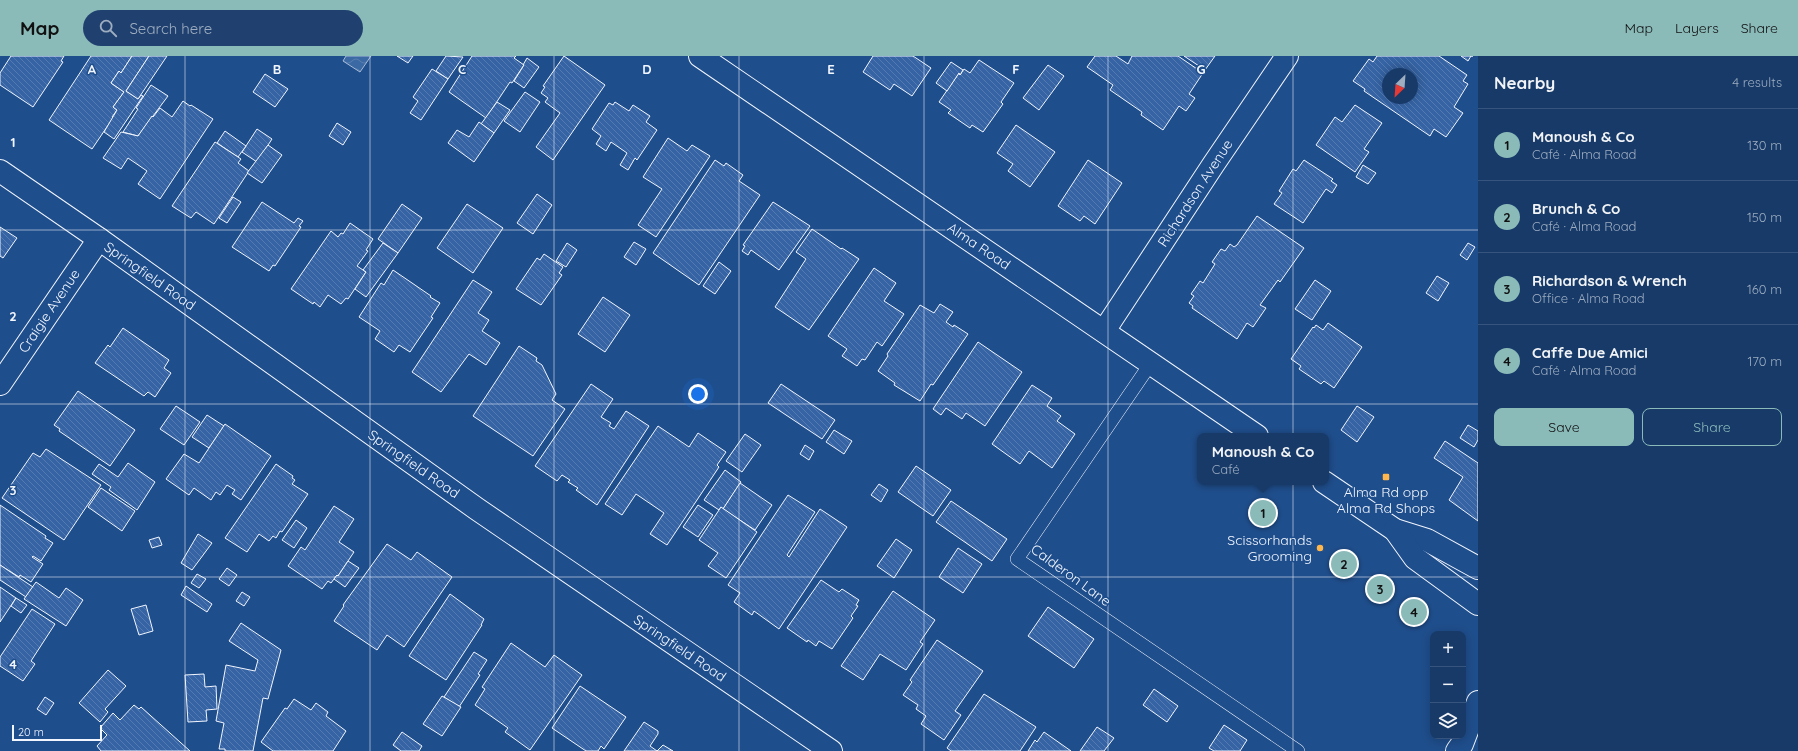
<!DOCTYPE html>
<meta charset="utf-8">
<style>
body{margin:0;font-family:Quicksand,sans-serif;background:#20416f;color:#f1f3f6}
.controls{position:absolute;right:12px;bottom:12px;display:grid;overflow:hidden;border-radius:8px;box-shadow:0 2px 10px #0003}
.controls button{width:36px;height:36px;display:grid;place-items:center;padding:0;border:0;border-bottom:1px solid #36547d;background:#173a69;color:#f1f3f6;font:20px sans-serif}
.compass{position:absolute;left:1382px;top:12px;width:36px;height:36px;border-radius:50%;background:#173a69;box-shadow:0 2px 10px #0003;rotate:205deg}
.scale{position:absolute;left:12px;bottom:10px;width:90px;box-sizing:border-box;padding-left:4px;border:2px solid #f2f6ff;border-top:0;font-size:11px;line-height:14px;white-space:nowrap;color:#f2f6ff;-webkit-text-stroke:3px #1f4e8c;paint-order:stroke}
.you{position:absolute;left:698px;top:338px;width:14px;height:14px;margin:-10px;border:3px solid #fff;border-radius:50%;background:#1a73e8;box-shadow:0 0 0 6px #1a73e833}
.badge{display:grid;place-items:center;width:26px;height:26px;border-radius:50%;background:#8bbbb9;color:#111;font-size:13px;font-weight:700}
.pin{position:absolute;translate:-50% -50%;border:2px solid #fff;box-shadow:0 1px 4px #0006}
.popup{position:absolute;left:1197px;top:377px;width:132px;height:52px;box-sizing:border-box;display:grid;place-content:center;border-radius:8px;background:#173a69;filter:drop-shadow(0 1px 3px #0005);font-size:13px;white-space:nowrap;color:#9eadc0}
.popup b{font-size:15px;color:#f1f3f6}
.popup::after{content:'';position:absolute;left:50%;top:100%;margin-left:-8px;border:8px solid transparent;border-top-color:#173a69}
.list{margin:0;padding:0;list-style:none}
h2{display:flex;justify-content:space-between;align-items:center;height:52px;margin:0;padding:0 16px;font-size:17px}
h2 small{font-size:13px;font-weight:400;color:#9eadc0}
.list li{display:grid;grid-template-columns:26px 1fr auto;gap:12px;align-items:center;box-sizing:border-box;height:72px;padding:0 16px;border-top:1px solid #36547d}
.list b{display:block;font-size:15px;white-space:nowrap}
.list p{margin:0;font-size:13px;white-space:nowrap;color:#9eadc0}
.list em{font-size:13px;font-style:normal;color:#9eadc0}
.actions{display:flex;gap:8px;padding:12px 16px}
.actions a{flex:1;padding:9px 0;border:1px solid #8bbbb9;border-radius:8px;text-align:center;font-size:14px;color:#8bbbb9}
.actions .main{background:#8bbbb9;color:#111}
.icon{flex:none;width:22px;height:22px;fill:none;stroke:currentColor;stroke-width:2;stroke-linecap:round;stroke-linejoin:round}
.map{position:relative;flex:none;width:1478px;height:695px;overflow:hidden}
header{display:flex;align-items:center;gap:24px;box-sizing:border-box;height:56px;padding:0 20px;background:#8bbbb9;color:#111}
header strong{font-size:19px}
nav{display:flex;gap:22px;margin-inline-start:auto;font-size:14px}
.search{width:280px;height:36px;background:#20416f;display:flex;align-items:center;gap:10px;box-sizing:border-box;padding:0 14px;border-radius:22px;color:#9eadc0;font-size:15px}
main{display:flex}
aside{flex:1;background:#173a69}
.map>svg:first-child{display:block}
</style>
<header>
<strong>Map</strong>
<div class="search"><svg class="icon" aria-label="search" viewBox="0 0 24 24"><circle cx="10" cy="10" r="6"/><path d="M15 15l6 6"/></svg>Search here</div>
<nav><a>Map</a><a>Layers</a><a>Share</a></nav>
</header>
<main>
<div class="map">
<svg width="1478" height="695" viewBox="0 0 1478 695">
<defs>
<pattern id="water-waves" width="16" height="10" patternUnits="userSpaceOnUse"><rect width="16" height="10" fill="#3b69a3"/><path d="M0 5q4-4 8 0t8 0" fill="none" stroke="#587fb1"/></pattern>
<pattern id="building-back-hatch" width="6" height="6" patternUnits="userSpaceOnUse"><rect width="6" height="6" fill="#3563a3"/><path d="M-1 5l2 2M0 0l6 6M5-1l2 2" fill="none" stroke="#537ab1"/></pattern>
</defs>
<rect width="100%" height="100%" fill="#1f4e8c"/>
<path fill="url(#water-waves)" stroke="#a8bbd7" d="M346 0H371L360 16 343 5Z"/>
<g fill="url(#building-back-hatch)" stroke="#f2f6ff" fill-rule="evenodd">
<path d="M11 0H64L61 5 63 6 33 51 0 29V17Z"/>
<path d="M91 0H132L121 17 119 15 111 27 124 36 113 51 117 54 112 61 113 62 92 93 49 64Z"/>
<path d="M132 0H149L126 35 138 43 141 39 143 40 114 83 104 76 117 54 113 51 124 36 111 27 119 15 121 17Z"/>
<path d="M149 0H167L138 43 126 35Z"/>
<path d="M397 0H413L408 7Z"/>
<path d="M446 0 463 1 448 23 436 15Z"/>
<path d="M472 0H516L514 2 524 9 512 27 510 26 486 62 449 36Z"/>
<path d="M564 0 605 29 553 104 536 91 560 57 545 46 548 42 541 37 545 31 543 30Z"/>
<path d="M873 0H913L931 12 912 40 894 28 890 34 863 16Z"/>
<path d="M1095 0H1116L1128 8 1132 0H1178L1203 17 1189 38 1195 42 1186 55 1179 50 1163 74 1141 59 1142 56 1110 34 1113 29 1087 11Z"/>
<path d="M1184 0H1215L1205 14Z"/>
<path d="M1377 0H1439L1467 19 1463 25 1468 28 1454 51 1463 57 1446 81 1434 73 1430 80 1364 35 1365 33 1353 25 1369 3 1373 6ZM1388 18H1412V42H1388Z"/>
<path d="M1461 0H1473H1471L1468 5Z"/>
<path d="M527 2 539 11 524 32 514 25 524 9H523Z"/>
<path d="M979 4 1014 27 1001 46 1003 48 983 76 972 69 970 72 948 57 951 54 939 46 959 17 960 19 964 13 970 17Z"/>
<path d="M951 6 963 14 960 19 959 17 947 35 936 27Z"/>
<path d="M1048 9 1064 20 1039 54 1023 42Z"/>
<path d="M432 13 448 23 421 64 410 57 418 45 413 41Z"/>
<path d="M265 18 288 33 275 51 253 36Z"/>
<path d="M151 29 168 40 138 80 123 76 138 53 136 52Z"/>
<path d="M525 36 540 46 520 76 504 65Z"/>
<path d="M183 45 190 50 191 49 213 63 160 143 138 128 147 115 128 102 121 113 103 102 121 76 138 80 152 60 153 61 160 52 172 61Z"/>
<path d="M497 46 510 54 494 77 481 68Z"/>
<path d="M615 46 629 55 633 49 650 60 646 66 657 74 637 104 635 102 628 114 620 109 627 97 611 86 606 95 596 88 601 80 592 73 609 47 613 49Z"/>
<path d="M1355 49 1382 67 1364 93 1369 96 1355 116 1316 89 1335 61 1342 66Z"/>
<path d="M479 66 494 77 474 106 448 87 457 74 469 81Z"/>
<path d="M337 67 351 76 343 89 329 80Z"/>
<path d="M1016 69 1055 96 1030 131 1008 115 1013 108 997 97Z"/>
<path d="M257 73 272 83 257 106 242 96Z"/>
<path d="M225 75 246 90 238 101 217 87Z"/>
<path d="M668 82 687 95 692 89 710 100 656 181 638 169 662 133 643 121Z"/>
<path d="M215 86 241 103 238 107 249 115 214 168 196 156 191 162 172 150Z"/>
<path d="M268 89 282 99 262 127 247 117Z"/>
<path d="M715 104 724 110 726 107 743 119 739 125 760 139 699 229 653 197Z"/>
<path d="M1088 104 1122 127 1095 168 1084 160 1080 165 1058 150Z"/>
<path d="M1304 104 1333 123 1331 125 1337 129 1332 137 1326 133 1303 167 1274 148 1282 137 1279 135 1293 113 1296 115Z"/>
<path d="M1363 109 1376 117 1368 128 1356 121Z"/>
<path d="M537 138 552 149 533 178 517 167Z"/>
<path d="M233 141 241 146 227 167 219 162Z"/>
<path d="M262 146 294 167 298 162 303 165 299 170 301 171 275 210 273 209 269 215 232 191Z"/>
<path d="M773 146 810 170 779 214 751 194 748 199 742 195 745 190 743 189Z"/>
<path d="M402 148 422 162 398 197 378 183Z"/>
<path d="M467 148 503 172 473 217 437 192Z"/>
<path d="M1257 160 1304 192 1280 226 1278 224 1260 249 1266 252 1253 271 1247 267 1237 283 1192 252 1193 250 1189 247 1194 240 1191 238 1200 225 1203 227 1215 208 1212 206 1221 193 1225 195 1230 188 1234 191 1237 189Z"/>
<path d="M350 167 373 183 366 194 368 195 357 210 366 216 348 243 346 242 341 248 328 239 320 251 314 246 313 248 291 233 331 175 338 181 341 177 343 178Z"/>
<path d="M0 171 17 182 3 202 0 200Z"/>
<path d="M812 173 841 193 842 192 859 203 809 274 775 251 806 203 796 196Z"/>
<path d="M634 186 646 193 636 209 624 201Z"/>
<path d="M383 187 398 197 366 241 355 233 366 216 363 214Z"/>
<path d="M567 187 577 194 566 211 556 205Z"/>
<path d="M1468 187 1475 191 1467 204 1460 199Z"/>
<path d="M544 198 563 211 559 217 562 219 541 249 516 233 537 202 540 204Z"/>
<path d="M719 206 731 215 715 238 703 230Z"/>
<path d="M874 212 896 227 884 245 904 258 882 290 877 286 865 304 862 303 857 310 842 300 847 293 828 280Z"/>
<path d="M393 214 431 240 430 241 440 247 431 261 433 262 410 296 399 289 394 296 375 283 380 275 359 261 381 227 384 229Z"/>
<path d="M1437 220 1449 227 1438 245 1426 237Z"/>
<path d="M473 224 492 236 478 257 489 264 482 275 500 287 486 309 469 298 441 336 412 316Z"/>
<path d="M1315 224 1331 235 1312 264 1295 253Z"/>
<path d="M603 241 630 259 605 296 578 278Z"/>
<path d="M940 248 953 256 946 266 953 271 954 269 968 278 933 329 931 328 920 345 894 329 895 327 878 315 888 300 887 298 920 249 934 257Z"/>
<path d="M1328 267 1362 291 1334 332 1324 325 1321 328 1299 313 1301 310 1291 303 1313 271 1314 272 1316 269 1323 274Z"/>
<path d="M123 272 169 304 164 312 171 317 155 341 148 336 144 340 95 307 108 289 110 291Z"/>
<path d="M978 286 1022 316 985 370 966 357 962 363 946 352 941 359 933 353Z"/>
<path d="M519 290 537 302 536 305 542 309 556 338 552 344 565 353 533 400 473 360Z"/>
<path d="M591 328 613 343 601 361 611 367 609 370 614 373 626 355 649 370 597 449 576 434 578 432 568 426 570 424 562 419 557 425 535 410Z"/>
<path d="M781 328 835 364 822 383 768 347Z"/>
<path d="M1032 329 1052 342 1047 350 1061 360 1057 365 1075 378 1052 412 1029 395 1020 408 992 388Z"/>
<path d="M78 335 135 374 110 410 59 375 60 373 54 369Z"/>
<path d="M176 350 200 366 184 389 160 373Z"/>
<path d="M1357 350 1374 361 1357 386 1341 374Z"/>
<path d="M207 359 224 370 209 392 192 381Z"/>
<path d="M225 368 271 400 241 444 232 438 235 434 227 429 220 439 216 436 211 444 194 432 189 439 166 423 184 398 199 407Z"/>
<path d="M1468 369 1478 375V384L1474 391 1460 382Z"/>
<path d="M658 370 689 391 698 377 726 396 717 409 719 411 667 489 650 478 664 457 636 438 622 459 605 448Z"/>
<path d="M834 374 852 385 844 398 826 386Z"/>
<path d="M745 378 761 389 742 416 726 405Z"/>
<path d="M1445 385 1478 407V465L1449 444 1463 421 1434 402Z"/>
<path d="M805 389 814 395 809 404 800 398Z"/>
<path d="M46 393 101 429 64 484 2 442 33 397 40 401Z"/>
<path d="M128 407 155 426 137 454 109 434 111 431 92 418 99 408 118 421Z"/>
<path d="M276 408 293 420 292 422 295 424 292 428 308 438 282 476 280 475 276 482 273 480 269 485 259 478 247 496 225 482Z"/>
<path d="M916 410 951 434 933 460 898 436Z"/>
<path d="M725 414 741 426 723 453 721 451 719 454 704 444Z"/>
<path d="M740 427 772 449 755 474 723 453Z"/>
<path d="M879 428 888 434 881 446 871 439Z"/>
<path d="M101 432 135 455 122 475 88 451Z"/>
<path d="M788 439 815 456 787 499 789 501 820 453 847 471 779 573 754 555 752 559 734 546 740 537 728 529Z"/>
<path d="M951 445 1007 483 992 505 936 466Z"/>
<path d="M0 449 46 480 45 482 53 487 41 505 33 500 32 501 43 508 31 526 20 519 19 521 0 509Z"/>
<path d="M698 449 713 459 698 481 683 471Z"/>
<path d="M334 450 354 463 339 486 354 496 338 520 337 519 331 527 328 525 322 533 288 510 301 491 305 494Z"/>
<path d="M721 451 757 476 726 522 708 510 718 497 699 484Z"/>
<path d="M296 464 307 472 294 492 282 484Z"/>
<path d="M198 478 212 487 192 514 181 507Z"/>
<path d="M159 481 162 489 152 492 149 484Z"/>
<path d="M896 483 912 494 894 522 877 510Z"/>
<path d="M387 488 411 504 417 496 452 521 404 591 387 579 377 594 334 565 344 550 343 549Z"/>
<path d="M958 492 982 508 963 537 939 521Z"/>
<path d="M348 505 359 512 345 531 334 523 337 519 338 520Z"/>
<path d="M0 509 33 531 26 541 0 524Z"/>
<path d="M227 512 237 519 229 530 219 523Z"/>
<path d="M197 518 206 523 199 532 191 527Z"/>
<path d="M821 524 839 536 842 533 859 544 856 549 858 550 851 560 853 562 832 593 819 585 816 590 808 584 807 586 787 572Z"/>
<path d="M36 526 59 542 66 532 83 544 66 570 24 543Z"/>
<path d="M186 530 212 548 207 556 181 539Z"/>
<path d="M0 531 16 542 0 566Z"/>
<path d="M893 535 935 564 920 586 923 588 906 614 880 598 863 624 841 610Z"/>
<path d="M242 536 250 541 244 550 236 545Z"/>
<path d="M450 538 484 563 481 569H482L446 624 409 600Z"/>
<path d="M16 542 27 549 21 557 11 550Z"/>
<path d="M146 549 153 575 139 579 131 553Z"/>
<path d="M1048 551 1094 583 1074 612 1028 580Z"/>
<path d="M32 553 55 568 31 605 35 608 23 625 0 610V601Z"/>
<path d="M241 567 281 594 268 643 263 642 253 695H225V693H219L224 667 216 665 226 609 255 615 258 604 229 585Z"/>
<path d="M937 584 983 615 955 655 961 659 944 684 921 668 926 660 916 653 918 649 903 639 912 626 910 624Z"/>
<path d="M511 587 545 611 554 599 582 619 530 694 505 676 508 672 475 649 485 633 482 631Z"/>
<path d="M474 596 487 604 478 618 480 619 459 651 444 641Z"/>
<path d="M108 614 126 630 105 653 108 656 100 666 79 647Z"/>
<path d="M204 618 205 631 216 630 217 653 206 654 207 665 188 666 185 619Z"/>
<path d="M580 630 626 661 604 693 601 690 598 695H586L552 672Z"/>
<path d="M1154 633 1178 650 1167 666 1143 649Z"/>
<path d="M984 638 1036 671 1020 695H951L947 692Z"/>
<path d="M442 640 461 651 442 680 423 668Z"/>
<path d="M45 641 54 647 46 659 37 653Z"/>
<path d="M294 643 311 654 316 647 328 656 326 660 346 675 333 695H273L261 686 285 652 287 653Z"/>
<path d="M134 649 139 653 141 651 190 695H101L97 690 107 679 100 672 113 657 120 664Z"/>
<path d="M644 666 658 675V678L650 690 657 695 663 689 673 695H624Z"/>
<path d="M1224 669 1247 684 1240 695H1214L1209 692Z"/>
<path d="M1097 671 1114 682 1104 695H1080Z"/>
<path d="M402 676 422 690 419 695H401L393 689Z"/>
<path d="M1044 676 1071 695H1028L1035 684 1037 686Z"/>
</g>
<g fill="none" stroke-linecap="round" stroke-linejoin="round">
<g stroke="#f2f6ff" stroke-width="14">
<path id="service" d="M1151 307 1017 503 1298 695"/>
</g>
<g stroke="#f2f6ff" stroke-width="24">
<g id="minor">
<path d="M0 115 99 183 477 453 831 695"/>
<path d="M1104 275 1213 109 1287 0"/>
<path d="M0 328 99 183"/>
</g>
</g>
<g stroke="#f2f6ff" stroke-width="24">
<g id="secondary">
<path d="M700 0 1257 380"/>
<path d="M1324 426 1395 474 1427 484 1478 512"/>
<path d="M1395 474 1415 502 1478 548"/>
<path d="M1457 695 1462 688 1478 646"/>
</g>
</g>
<use href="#service" stroke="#1f4e8c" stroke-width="13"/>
<use href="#minor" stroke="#1f4e8c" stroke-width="22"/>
<use href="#secondary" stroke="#1f4e8c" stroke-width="22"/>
</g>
<path fill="none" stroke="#f2f6ff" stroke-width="1" stroke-opacity="0.55" d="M185 0V695M370 0V695M554 0V695M739 0V695M924 0V695M1108 0V695M1293 0V695M0 174H1478M0 348H1478M0 521H1478"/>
<g fill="#ffb74d" stroke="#1f4e8c" stroke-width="1.5">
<rect x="1382" y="417" width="8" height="8" rx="2"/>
<circle cx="1320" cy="492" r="4"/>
</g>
<g text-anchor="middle" stroke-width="3" stroke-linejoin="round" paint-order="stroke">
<g font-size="14" fill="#f2f6ff" stroke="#1f4e8c">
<text transform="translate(1195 137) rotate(-57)" y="5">Richardson Avenue</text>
<text transform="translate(979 190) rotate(34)" y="5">Alma Road</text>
<text transform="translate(150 220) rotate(35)" y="5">Springfield Road</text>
<text transform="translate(49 255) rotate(-56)" y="5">Craigie Avenue</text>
<text transform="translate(414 408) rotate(35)" y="5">Springfield Road</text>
<text transform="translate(1071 519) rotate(36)" y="5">Calderon Lane</text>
<text transform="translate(680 592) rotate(34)" y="5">Springfield Road</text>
</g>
<g font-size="14" fill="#f2f6ff" stroke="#1f4e8c">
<text x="1386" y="441">Alma Rd opp<tspan x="1386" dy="16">Alma Rd Shops</tspan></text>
<text x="1312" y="489" text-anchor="end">Scissorhands<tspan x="1312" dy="16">Grooming</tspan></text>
</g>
</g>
<g font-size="13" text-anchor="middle" font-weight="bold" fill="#f2f6ff" stroke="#1f4e8c" stroke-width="3" stroke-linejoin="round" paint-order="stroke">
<text x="92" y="18">A</text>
<text x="277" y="18">B</text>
<text x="462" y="18">C</text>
<text x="647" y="18">D</text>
<text x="831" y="18">E</text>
<text x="1016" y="18">F</text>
<text x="1201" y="18">G</text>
<text x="13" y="91">1</text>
<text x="13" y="265">2</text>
<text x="13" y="439">3</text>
<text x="13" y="613">4</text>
</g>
</svg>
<div class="controls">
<button>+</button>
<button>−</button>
<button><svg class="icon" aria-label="layers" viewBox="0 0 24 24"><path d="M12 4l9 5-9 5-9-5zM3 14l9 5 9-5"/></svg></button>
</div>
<svg class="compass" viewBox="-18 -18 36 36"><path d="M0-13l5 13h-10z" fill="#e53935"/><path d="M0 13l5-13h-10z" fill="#9eadc0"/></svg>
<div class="scale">20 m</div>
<div class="you"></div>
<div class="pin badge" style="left:1263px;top:457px">1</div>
<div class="popup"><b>Manoush &amp; Co</b>Café</div>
<div class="pin badge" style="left:1344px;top:508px">2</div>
<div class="pin badge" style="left:1380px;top:533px">3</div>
<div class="pin badge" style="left:1414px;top:556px">4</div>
</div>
<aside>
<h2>Nearby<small>4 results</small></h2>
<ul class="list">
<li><span class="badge">1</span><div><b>Manoush &amp; Co</b><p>Café · Alma Road</p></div><em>130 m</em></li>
<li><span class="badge">2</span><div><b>Brunch &amp; Co</b><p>Café · Alma Road</p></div><em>150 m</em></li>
<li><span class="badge">3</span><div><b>Richardson &amp; Wrench</b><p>Office · Alma Road</p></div><em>160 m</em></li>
<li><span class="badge">4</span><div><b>Caffe Due Amici</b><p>Café · Alma Road</p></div><em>170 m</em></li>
</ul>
<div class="actions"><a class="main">Save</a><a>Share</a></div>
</aside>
</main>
